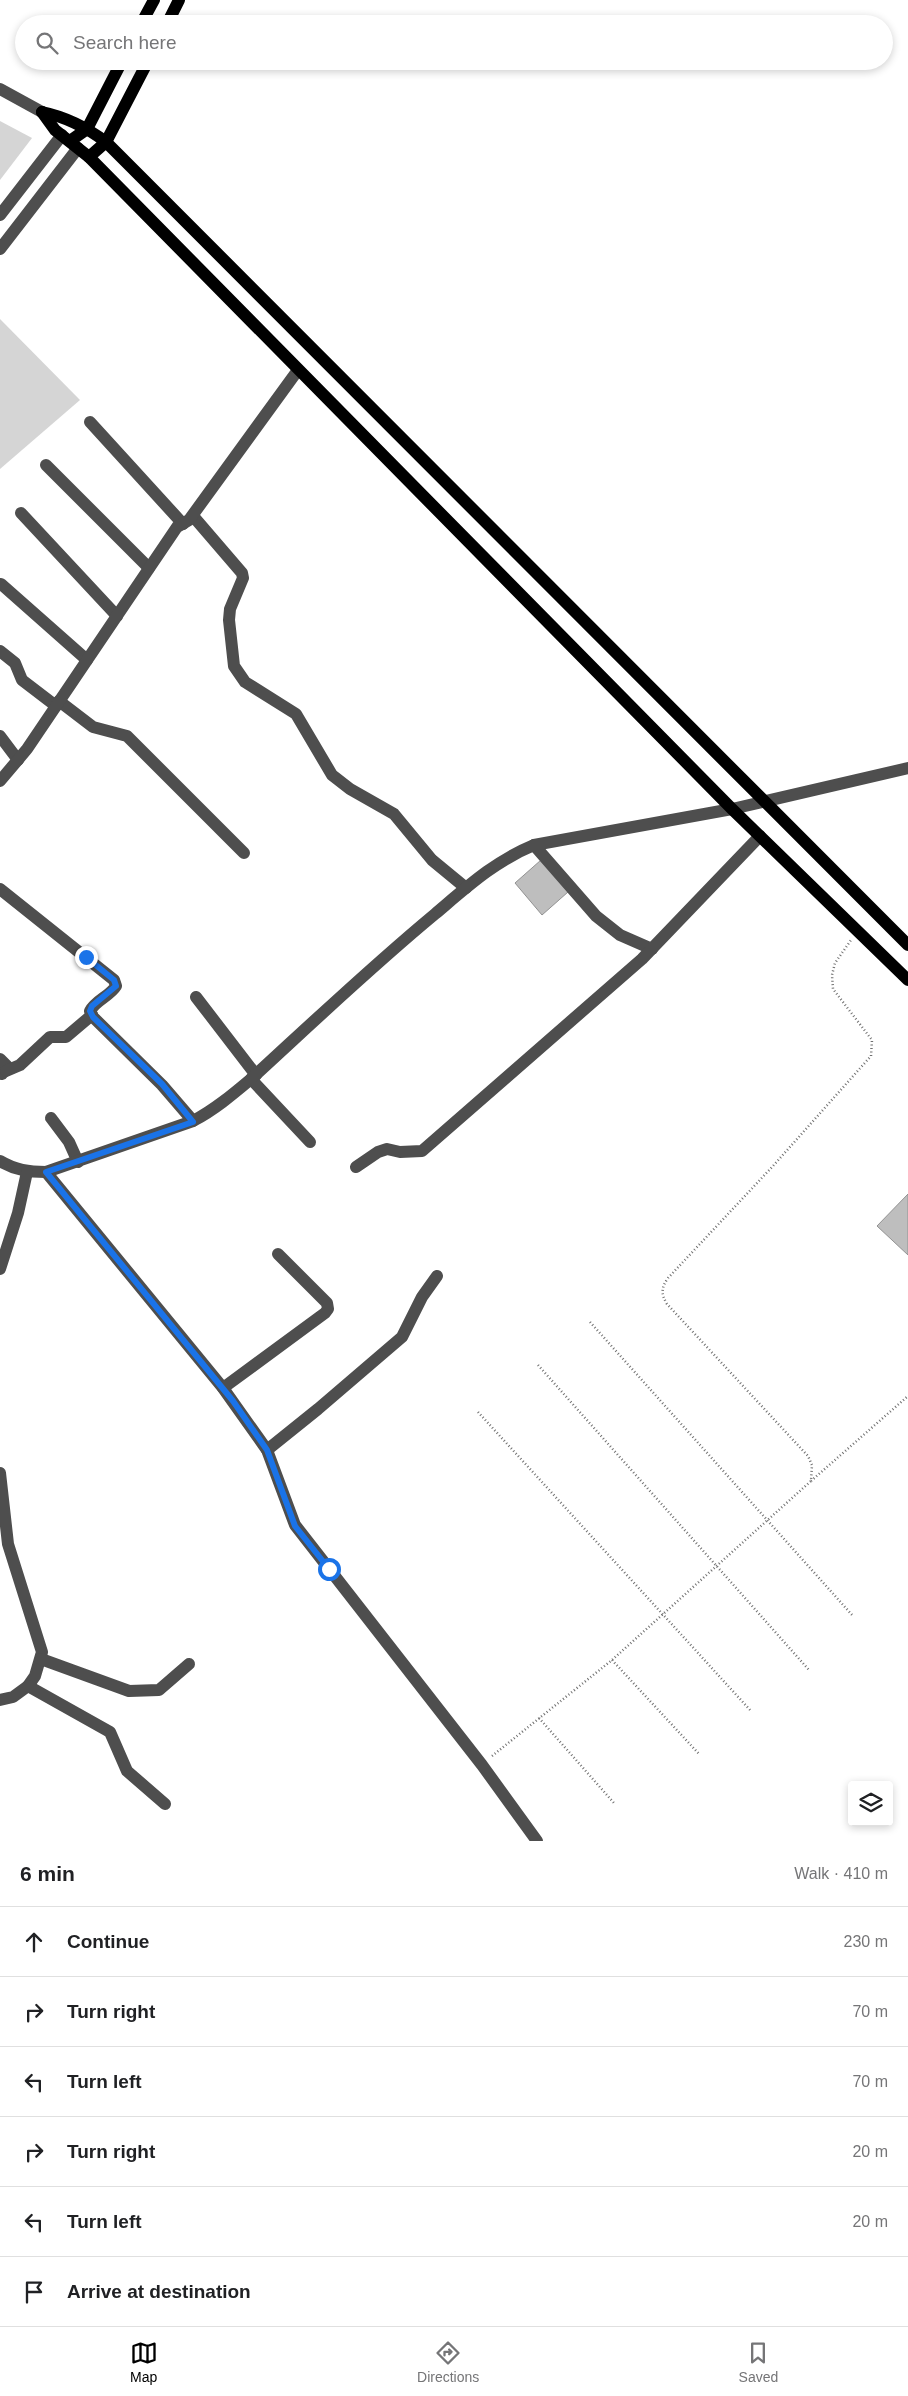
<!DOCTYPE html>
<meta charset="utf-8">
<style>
body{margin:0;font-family:Helvetica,sans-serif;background:#f6f6f6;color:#202124}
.controls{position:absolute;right:15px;bottom:15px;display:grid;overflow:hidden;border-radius:5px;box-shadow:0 2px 8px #0003}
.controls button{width:45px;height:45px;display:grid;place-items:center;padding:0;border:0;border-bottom:1px solid #e0e0e0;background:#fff;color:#202124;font:25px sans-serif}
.stop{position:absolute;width:15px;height:15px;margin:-11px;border:4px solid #1a73e8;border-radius:50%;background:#fff}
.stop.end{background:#1a73e8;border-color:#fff;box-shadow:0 1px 5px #0008}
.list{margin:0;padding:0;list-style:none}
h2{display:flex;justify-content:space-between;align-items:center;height:65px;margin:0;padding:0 20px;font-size:21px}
h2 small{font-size:16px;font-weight:400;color:#757577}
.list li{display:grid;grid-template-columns:32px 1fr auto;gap:15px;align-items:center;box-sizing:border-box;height:70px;padding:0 20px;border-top:1px solid #e0e0e0}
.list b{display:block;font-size:19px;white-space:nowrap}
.list em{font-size:16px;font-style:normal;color:#757577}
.icon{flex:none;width:28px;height:28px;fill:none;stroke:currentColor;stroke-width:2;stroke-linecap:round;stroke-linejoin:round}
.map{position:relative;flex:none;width:908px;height:1841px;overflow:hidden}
.search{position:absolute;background:#fff;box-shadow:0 2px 8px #0003;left:15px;right:15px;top:15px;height:55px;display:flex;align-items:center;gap:12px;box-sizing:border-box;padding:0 18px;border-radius:28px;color:#757577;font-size:19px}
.sheet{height:485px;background:#fff}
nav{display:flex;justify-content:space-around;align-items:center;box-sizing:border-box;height:70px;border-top:1px solid #e0e0e0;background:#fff;font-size:14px;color:#757577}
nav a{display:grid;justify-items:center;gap:2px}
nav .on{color:#000}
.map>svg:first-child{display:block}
</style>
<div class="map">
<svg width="908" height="1841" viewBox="0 0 908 1841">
<rect width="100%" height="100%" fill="#fff"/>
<g fill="#d5d5d5">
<path d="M0 121 32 138 0 180Z"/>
<path d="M0 319 80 400 0 469Z"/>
</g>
<g fill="#bebebe" stroke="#929292">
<path d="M541 860 568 892 542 915 515 883Z"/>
<path d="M908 1194V1255L877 1226Z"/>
</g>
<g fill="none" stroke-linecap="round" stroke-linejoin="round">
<g stroke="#707070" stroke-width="2.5" stroke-dasharray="1 2.5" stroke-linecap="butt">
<path d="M590 1322 853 1616"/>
<path d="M538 1365 809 1670"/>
<path d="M478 1412 751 1711"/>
<path d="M811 1481 908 1396"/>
<path d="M612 1660 700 1755"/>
<path d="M539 1718 614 1803"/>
<path d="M492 1756 612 1660 811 1481 812 1465 808 1456 667 1304C661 1294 661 1288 668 1278L773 1166 871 1056 872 1040 833 989 832 975 835 963 851 940"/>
</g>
<g stroke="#4e4e4e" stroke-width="12">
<path d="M0 89 42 112"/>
<path d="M0 215 62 135"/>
<path d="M0 249 78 148"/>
<path d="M90 422 183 524"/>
<path d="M46 465 149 568"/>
<path d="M21 513 117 616"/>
<path d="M193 516 242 573 243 578 230 609 229 620 234 666 245 682 296 714 332 775 350 789 394 814 432 860 466 888"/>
<path d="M1 584 87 660"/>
<path d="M0 651 15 663 22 680 56 706"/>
<path d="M59 701 93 727 127 736 244 853"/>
<path d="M0 736 18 760"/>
<path d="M0 781 27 749 177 527 189 520 298 370"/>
<path d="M534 845 596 916 620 935 652 949"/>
<path d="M0 889 114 980 116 986C110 996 96 1000 90 1011L93 1017 162 1085 193 1121"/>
<path d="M196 997 256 1075"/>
<path d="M0 1059 7 1066 2 1074"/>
<path d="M6 1071 20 1065 50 1037H66L92 1015"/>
<path d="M251 1079 310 1142"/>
<path d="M51 1118 69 1142 78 1162"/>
<path d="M0 1161C15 1170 29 1172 46 1172L193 1121C214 1110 232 1095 251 1079 311 1024 371 967 435 914 467 887 495 861 534 845L732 809 908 768"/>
<path d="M356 1167 378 1152 387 1149 400 1152 422 1151 642 959 760 836"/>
<path d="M46 1172 223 1388 267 1450 295 1525 482 1765 537 1841"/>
<path d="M0 1269 18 1213 27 1172"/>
<path d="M223 1388 325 1313 328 1309 327 1303 278 1254"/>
<path d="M267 1450 318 1409 402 1337 422 1297 437 1276"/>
<path d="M0 1473 8 1544 42 1652 35 1676 28 1686 13 1697 0 1700"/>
<path d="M41 1659 129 1691 159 1690 189 1664"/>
<path d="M28 1686 110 1732 127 1771 165 1804"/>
</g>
<g stroke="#000" stroke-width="12">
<path d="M141 24 154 0"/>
<path d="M167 24 179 0"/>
<path d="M42 112 55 130 89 157 732 809 908 980"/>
<path d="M42 112C66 117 86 127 106 142L908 945"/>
<path d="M70 141 87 129 122 61"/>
<path d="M89 157 106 142 148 61"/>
</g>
</g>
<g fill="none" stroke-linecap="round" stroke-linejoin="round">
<path stroke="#1a73e8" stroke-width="6" d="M86 957 114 980 116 986 92 1006 90 1011 93 1017 162 1084 193 1122 46 1172 233 1401 267 1450 295 1526 329 1569"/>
</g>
</svg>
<div class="controls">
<button><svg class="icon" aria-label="layers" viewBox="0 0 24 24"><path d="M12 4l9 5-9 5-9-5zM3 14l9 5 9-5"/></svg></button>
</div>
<div class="stop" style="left:329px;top:1569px"></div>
<div class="stop end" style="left:86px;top:957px"></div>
<div class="search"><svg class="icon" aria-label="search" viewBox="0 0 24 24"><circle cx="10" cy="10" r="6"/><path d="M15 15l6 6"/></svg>Search here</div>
</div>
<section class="sheet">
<h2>6 min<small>Walk · 410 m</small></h2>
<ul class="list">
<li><svg class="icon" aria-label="ahead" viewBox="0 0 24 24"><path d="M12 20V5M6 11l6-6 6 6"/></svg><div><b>Continue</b></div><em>230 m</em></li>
<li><svg class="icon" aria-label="right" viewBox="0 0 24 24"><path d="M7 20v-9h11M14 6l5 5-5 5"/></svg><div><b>Turn right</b></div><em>70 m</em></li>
<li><svg class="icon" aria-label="left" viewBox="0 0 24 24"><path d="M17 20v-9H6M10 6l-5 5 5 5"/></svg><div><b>Turn left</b></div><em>70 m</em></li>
<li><svg class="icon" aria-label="right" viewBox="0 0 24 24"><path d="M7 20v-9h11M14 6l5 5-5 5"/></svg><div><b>Turn right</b></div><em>20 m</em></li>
<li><svg class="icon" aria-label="left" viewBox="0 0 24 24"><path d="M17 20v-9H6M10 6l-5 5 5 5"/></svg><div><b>Turn left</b></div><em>20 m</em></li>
<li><svg class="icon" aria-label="arrive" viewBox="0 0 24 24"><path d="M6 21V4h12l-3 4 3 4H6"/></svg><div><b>Arrive at destination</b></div></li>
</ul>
</section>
<nav>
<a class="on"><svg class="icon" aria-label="map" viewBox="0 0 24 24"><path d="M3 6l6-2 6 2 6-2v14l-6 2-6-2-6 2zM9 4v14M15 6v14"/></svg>Map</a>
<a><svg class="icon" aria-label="directions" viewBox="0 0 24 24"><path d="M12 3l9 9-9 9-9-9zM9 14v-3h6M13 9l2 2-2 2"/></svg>Directions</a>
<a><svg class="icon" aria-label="saved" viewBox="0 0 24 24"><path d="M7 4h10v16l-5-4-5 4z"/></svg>Saved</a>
</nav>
